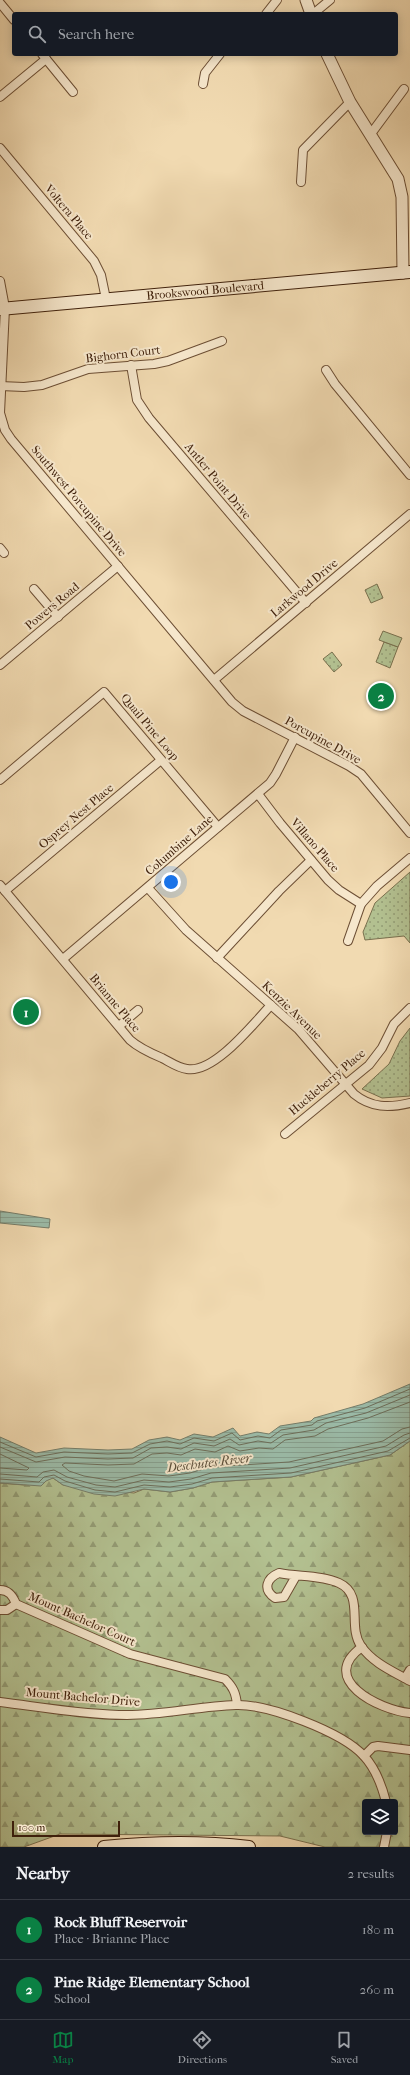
<!DOCTYPE html>
<meta charset="utf-8">
<style>
body{margin:0;font-family:"IM FELL French Canon",serif;background:#20242c;color:#f1f3f6}
.controls{position:absolute;right:12px;bottom:12px;display:grid;overflow:hidden;border-radius:4px;box-shadow:0 2px 10px #0003}
.controls button{width:36px;height:36px;display:grid;place-items:center;padding:0;border:0;border-bottom:1px solid #363941;background:#171b24;color:#f1f3f6;font:20px sans-serif}
.scale{position:absolute;left:12px;bottom:10px;width:108px;box-sizing:border-box;padding-left:4px;border:2px solid #3f200b;border-top:0;font-size:11px;line-height:14px;white-space:nowrap;color:#3f200b;-webkit-text-stroke:3px #f6e7cc;paint-order:stroke}
.you{position:absolute;left:171px;top:882px;width:14px;height:14px;margin:-10px;border:3px solid #fff;border-radius:50%;background:#1a73e8;box-shadow:0 0 0 6px #1a73e833}
.badge{display:grid;place-items:center;width:26px;height:26px;border-radius:50%;background:#0b8043;color:#fff;font-size:13px;font-weight:700}
.pin{position:absolute;translate:-50% -50%;border:2px solid #fff;box-shadow:0 1px 4px #0006}
.list{margin:0;padding:0;list-style:none}
h2{display:flex;justify-content:space-between;align-items:center;height:52px;margin:0;padding:0 16px;font-size:17px}
h2 small{font-size:13px;font-weight:400;color:#9ea1a6}
.list li{display:grid;grid-template-columns:26px 1fr auto;gap:12px;align-items:center;box-sizing:border-box;height:60px;padding:0 16px;border-top:1px solid #363941}
.list b{display:block;font-size:15px;white-space:nowrap}
.list p{margin:0;font-size:13px;white-space:nowrap;color:#9ea1a6}
.list em{font-size:13px;font-style:normal;color:#9ea1a6}
.icon{flex:none;width:22px;height:22px;fill:none;stroke:currentColor;stroke-width:2;stroke-linecap:round;stroke-linejoin:round}
.map{position:relative;flex:none;width:410px;height:1847px;overflow:hidden}
.search{position:absolute;background:#171b24;box-shadow:0 2px 10px #0003;left:12px;right:12px;top:12px;height:44px;display:flex;align-items:center;gap:10px;box-sizing:border-box;padding:0 14px;border-radius:4px;color:#9ea1a6;font-size:15px}
.sheet{height:172px;background:#171b24}
nav{display:flex;justify-content:space-around;align-items:center;box-sizing:border-box;height:56px;border-top:1px solid #363941;background:#171b24;font-size:11px;color:#9ea1a6}
nav a{display:grid;justify-items:center;gap:2px}
nav .on{color:#0b8043}
.map>svg:first-child{display:block}
</style>
<div class="map">
<svg width="410" height="1847" viewBox="0 0 410 1847">
<defs>
<pattern id="grass-dots" width="8" height="8" patternUnits="userSpaceOnUse"><rect width="8" height="8" fill="#b3c191"/><path d="M2 2h.1M6 6h.1" fill="none" stroke="#939c75" stroke-width="1.8" stroke-linecap="round"/></pattern>
<pattern id="forest-firs" width="22" height="20" patternUnits="userSpaceOnUse"><rect width="22" height="20" fill="#b3c191"/><path d="M5 1l3.5 6h-7zM16 11l3.5 6h-7z" fill="#939c75"/></pattern>
<pattern id="water-rules" width="6" height="5" patternUnits="userSpaceOnUse"><rect width="6" height="5" fill="#9bbba8"/><path d="M0 2.5h6" fill="none" stroke="#87a08f"/></pattern>
</defs>
<rect width="100%" height="100%" fill="#f1dab1"/>
<filter id="stains"><feTurbulence type="fractalNoise" baseFrequency=".005" numOctaves="4"/><feColorMatrix values="0 0 0 0 .2 0 0 0 0 .09 0 0 0 0 .02 0 0 0 .5 -.17"/></filter>
<radialGradient id="worn" r=".72"><stop offset=".6" stop-color="#630" stop-opacity="0"/><stop offset="1" stop-color="#630" stop-opacity=".3"/></radialGradient>
<g fill="url(#grass-dots)" stroke="#79704e">
<path d="M377 584 383 598 371 603 365 590Z"/>
<path d="M384 642 398 647 390 668 376 662Z"/>
<path d="M332 652 342 665 334 672 323 659Z"/>
<path d="M410 872V943L404 936 365 940 363 932 375 903Z"/>
<path d="M410 1028V1096L382 1098 362 1089 389 1064 400 1041Z"/>
</g>
<path fill="url(#forest-firs)" stroke="#79704e" fill-rule="evenodd" d="M410 1441V1847H325L280 1836 60 1834 24 1847H0V1483L24 1485 53 1478 63 1485 134 1493 144 1489 170 1492 193 1488 212 1482 291 1477 390 1455ZM365 1802H395V1832H365Z"/>
<path fill="#b3c191" stroke="#79704e" d="M383 631 402 638 398 647 379 640Z"/>
<g fill="url(#water-rules)" stroke="#767d69">
<path d="M0 1211 50 1219 49 1228 0 1223Z"/>
<path d="M410 1384V1441L390 1455 291 1477 212 1482 193 1488 170 1492 144 1489 115 1496 94 1494 63 1485 53 1478 46 1481 41 1486 0 1483V1437L36 1453 64 1448 108 1450 132 1449 149 1440 167 1437 180 1440 194 1434 213 1437 233 1428 240 1436 257 1432 269 1434 280 1426 311 1421 314 1418 363 1404Z"/>
</g>
<g fill="none" stroke-linecap="round" stroke-linejoin="round">
<g stroke="#6d6e5a" stroke-width="1">
<path d="M410 1402 368 1418 328 1429 315 1436 285 1440 273 1449 259 1448 240 1451 228 1446 215 1452 195 1449 181 1455 167 1453 152 1454 134 1464 108 1465 65 1463 62 1465 69 1471 84 1476 114 1481 142 1474 169 1476 190 1473 210 1467 289 1462 383 1441 402 1429 410 1427"/>
<path d="M0 1442 36 1457 64 1452 108 1454 132 1453 150 1444 167 1441 180 1444 194 1438 214 1441 232 1433 240 1440 258 1436 270 1438 281 1430 312 1425 317 1421 365 1408 410 1389"/>
<path d="M0 1447 36 1462 65 1457 108 1459 133 1458 151 1448 167 1447 181 1449 194 1443 214 1446 230 1439 239 1445 258 1441 271 1443 283 1435 314 1430 326 1423 366 1413 410 1395"/>
<path d="M0 1454 29 1468 27 1470 0 1468"/>
<path d="M0 1474 37 1477 43 1472 54 1470 67 1477 96 1485 115 1487 144 1480 169 1482 191 1479 211 1473 290 1468 386 1446 404 1435 410 1433"/>
<path d="M0 1479 39 1482 44 1477 54 1475 65 1481 95 1490 115 1492 144 1485 170 1487 192 1484 212 1478 291 1473 388 1451 410 1438"/>
</g>
<g stroke="#6c4e34" stroke-width="10">
<g id="minor">
<path d="M0 3 14 20"/>
<path d="M266 14 277 0"/>
<path d="M313 14 330 0"/>
<path d="M42 54 73 92"/>
<path d="M203 84 205 73 220 54"/>
<path d="M0 97 46 59"/>
<path d="M370 135 404 89"/>
<path d="M0 148 94 261 101 275 106 299"/>
<path d="M301 182 303 150 350 102"/>
<path d="M0 281 5 308 0 413 5 430 11 439 232 702 243 711 349 766 361 774 410 833"/>
<path d="M131 365 137 400 149 418 306 603"/>
<path d="M326 370 335 384 410 475"/>
<path d="M0 386 24 387 42 385 88 369 154 364 168 361 222 341"/>
<path d="M0 548 4 553"/>
<path d="M34 589 58 617"/>
<path d="M0 665 118 566"/>
<path d="M214 680 410 514"/>
<path d="M0 780 104 692 218 827"/>
<path d="M258 794 280 823 328 880 339 890 361 904"/>
<path d="M0 885 130 1040C139 1048 150 1053 162 1058 170 1062 178 1068 187 1069 214 1074 254 1023 271 1005"/>
<path d="M148 888 186 930 298 1029 354 1094C371 1108 389 1108 410 1103"/>
<path d="M5 891 161 760"/>
<path d="M348 941 361 904 377 886 410 858"/>
<path d="M217 958 279 891 311 860"/>
<path d="M63 959 270 783 276 774 295 737"/>
<path d="M119 1026 138 1010"/>
<path d="M285 1134 369 1065 382 1048 394 1024 410 1008"/>
<path d="M296 1576 284 1597 275 1598C262 1589 267 1578 279 1573 298 1577 321 1575 339 1583 365 1595 347 1626 361 1646 373 1663 392 1671 410 1681"/>
<path d="M0 1590C9 1590 13 1596 16 1604L130 1654 225 1679C233 1687 236 1693 237 1705"/>
<path d="M0 1610H7L16 1604"/>
<path d="M362 1647C317 1679 379 1710 410 1713"/>
<path d="M405 1678 410 1670"/>
<path d="M0 1702C41 1707 86 1715 127 1715 164 1715 200 1706 236 1705 268 1704 342 1732 364 1756 375 1768 382 1786 386 1802"/>
<path d="M364 1756 373 1747 378 1746 410 1750"/>
<path d="M384 1847 387 1832"/>
</g>
</g>
<g stroke="#6c4e34" stroke-width="13">
<g id="tertiary">
<path d="M306 0 311 14"/>
<path d="M327 54 350 102 398 179 402 197 403 273"/>
</g>
</g>
<g stroke="#3f200b" stroke-width="14">
<g id="secondary">
<path id="s1" d="M0 309 410 272"/>
<path d="M104 1847C152 1842 201 1841 249 1847"/>
</g>
</g>
<use href="#minor" stroke="#f6e7cc" stroke-width="8"/>
<use href="#tertiary" stroke="#f6e7cc" stroke-width="11"/>
<use href="#secondary" stroke="#f6e7cc" stroke-width="12"/>
</g>
<g text-anchor="middle" stroke-width="4" stroke-linejoin="round" paint-order="stroke">
<g font-size="12" fill="#3f200b" stroke="#f6e7cc">
<text transform="translate(69 212) rotate(50)" y="4">Voltera Place</text>
<text dy="4" stroke="none"><textPath href="#s1" startOffset="206">Brookswood Boulevard</textPath></text>
<text transform="translate(123 354) rotate(-7)" y="4">Bighorn Court</text>
<text transform="translate(218 481) rotate(50)" y="4">Antler Point Drive</text>
<text transform="translate(79 501) rotate(50)" y="4">Southwest Porcupine Drive</text>
<text transform="translate(304 588) rotate(-40)" y="4">Larkwood Drive</text>
<text transform="translate(52 606) rotate(-40)" y="4">Powers Road</text>
<text transform="translate(150 727) rotate(50)" y="4">Quail Pine Loop</text>
<text transform="translate(323 740) rotate(29)" y="4">Porcupine Drive</text>
<text transform="translate(76 816) rotate(-40)" y="4">Osprey Nest Place</text>
<text transform="translate(179 845) rotate(-41)" y="4">Columbine Lane</text>
<text transform="translate(315 845) rotate(49)" y="4">Villano Place</text>
<text transform="translate(115 1003) rotate(50)" y="4">Brianne Place</text>
<text transform="translate(292 1010) rotate(44)" y="4">Kenzie Avenue</text>
<text transform="translate(327 1082) rotate(-40)" y="4">Huckleberry Place</text>
<text transform="translate(82 1619) rotate(24)" y="4">Mount Bachelor Court</text>
<text transform="translate(83 1697) rotate(5)" y="4">Mount Bachelor Drive</text>
</g>
<g font-size="13" font-style="italic" fill="#5b4e3a" stroke="#f6e7cc">
<text transform="translate(209 1462) rotate(-7)" y="5">Deschutes River</text>
</g>
</g>
<rect width="100%" height="100%" filter="url(#stains)"/>
<rect width="100%" height="100%" fill="url(#worn)"/>
</svg>
<div class="controls">
<button><svg class="icon" aria-label="layers" viewBox="0 0 24 24"><path d="M12 4l9 5-9 5-9-5zM3 14l9 5 9-5"/></svg></button>
</div>
<div class="scale">100 m</div>
<div class="you"></div>
<div class="pin badge" style="left:26px;top:1012px">1</div>
<div class="pin badge" style="left:381px;top:696px">2</div>
<div class="search"><svg class="icon" aria-label="search" viewBox="0 0 24 24"><circle cx="10" cy="10" r="6"/><path d="M15 15l6 6"/></svg>Search here</div>
</div>
<section class="sheet">
<h2>Nearby<small>2 results</small></h2>
<ul class="list">
<li><span class="badge">1</span><div><b>Rock Bluff Reservoir</b><p>Place · Brianne Place</p></div><em>180 m</em></li>
<li><span class="badge">2</span><div><b>Pine Ridge Elementary School</b><p>School</p></div><em>260 m</em></li>
</ul>
</section>
<nav>
<a class="on"><svg class="icon" aria-label="map" viewBox="0 0 24 24"><path d="M3 6l6-2 6 2 6-2v14l-6 2-6-2-6 2zM9 4v14M15 6v14"/></svg>Map</a>
<a><svg class="icon" aria-label="directions" viewBox="0 0 24 24"><path d="M12 3l9 9-9 9-9-9zM9 14v-3h6M13 9l2 2-2 2"/></svg>Directions</a>
<a><svg class="icon" aria-label="saved" viewBox="0 0 24 24"><path d="M7 4h10v16l-5-4-5 4z"/></svg>Saved</a>
</nav>
